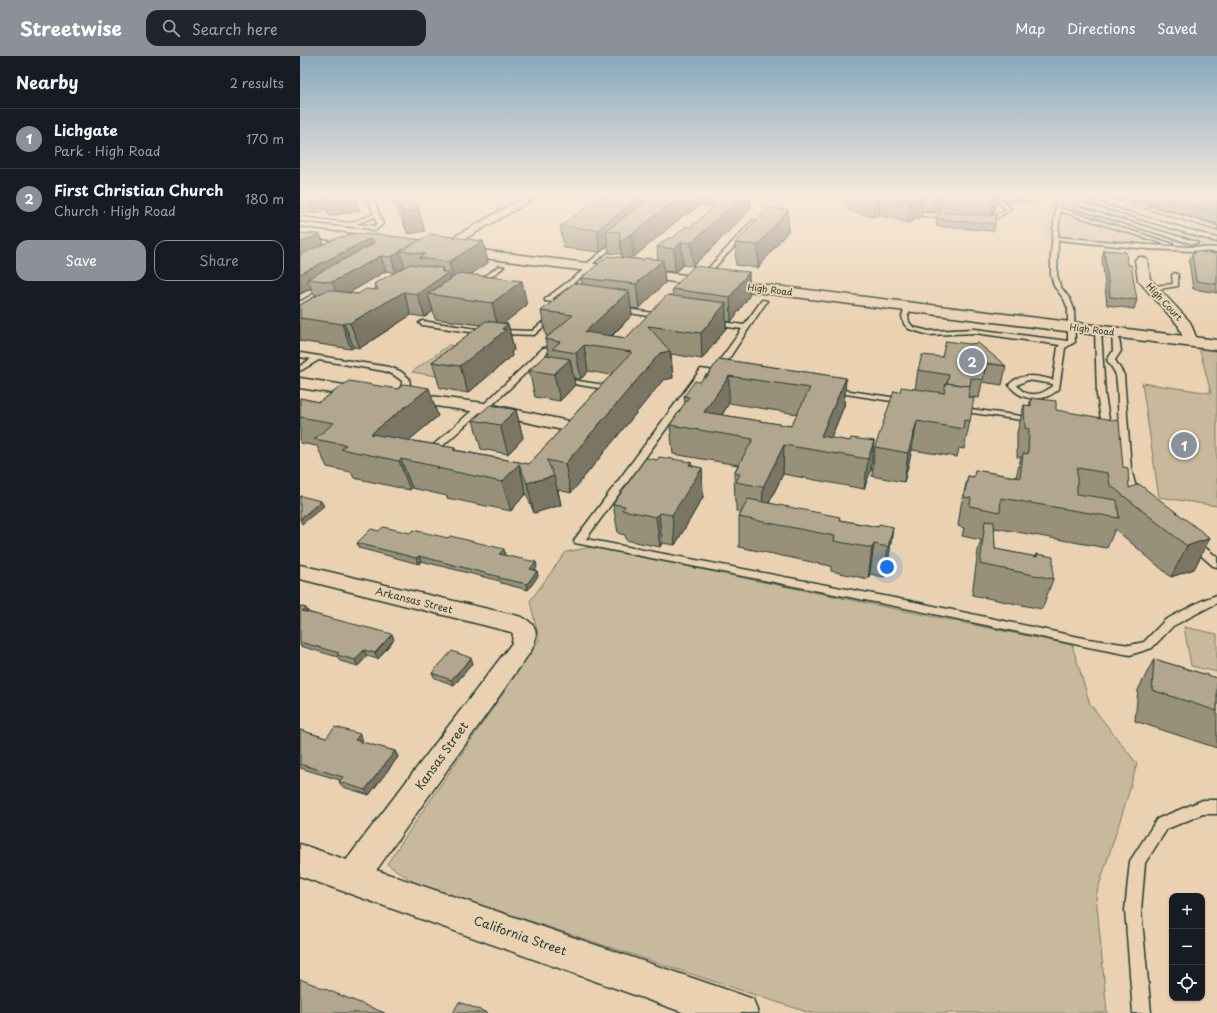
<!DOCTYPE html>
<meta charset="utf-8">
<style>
body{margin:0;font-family:"Playpen Sans",sans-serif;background:#20242c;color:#f1f3f6}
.controls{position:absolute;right:12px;bottom:12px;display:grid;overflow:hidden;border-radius:8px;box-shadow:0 1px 3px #0004}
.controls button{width:36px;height:36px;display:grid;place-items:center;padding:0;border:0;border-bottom:1px solid #363941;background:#171b24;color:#f1f3f6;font:20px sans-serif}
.you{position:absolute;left:587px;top:511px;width:14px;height:14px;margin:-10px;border:3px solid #fff;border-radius:50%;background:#1a73e8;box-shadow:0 0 0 6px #1a73e833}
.badge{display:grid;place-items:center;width:26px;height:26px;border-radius:50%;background:#8c9099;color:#fff;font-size:13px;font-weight:700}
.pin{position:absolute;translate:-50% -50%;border:2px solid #fff;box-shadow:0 1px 4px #0006}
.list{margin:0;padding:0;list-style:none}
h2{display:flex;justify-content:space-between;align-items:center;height:52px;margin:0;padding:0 16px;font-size:17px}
h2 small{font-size:13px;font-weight:400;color:#9ea1a6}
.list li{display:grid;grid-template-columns:26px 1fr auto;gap:12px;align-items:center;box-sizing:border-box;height:60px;padding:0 16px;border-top:1px solid #363941}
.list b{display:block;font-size:15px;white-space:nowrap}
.list p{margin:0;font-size:13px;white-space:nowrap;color:#9ea1a6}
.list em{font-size:13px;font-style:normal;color:#9ea1a6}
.actions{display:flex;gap:8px;padding:12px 16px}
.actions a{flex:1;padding:9px 0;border:1px solid #8c9099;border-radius:12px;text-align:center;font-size:14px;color:#8c9099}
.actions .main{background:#8c9099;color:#fff}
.icon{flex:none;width:22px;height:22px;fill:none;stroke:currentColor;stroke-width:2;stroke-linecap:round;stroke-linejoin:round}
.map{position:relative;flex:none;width:917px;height:957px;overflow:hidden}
header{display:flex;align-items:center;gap:24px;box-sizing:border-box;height:56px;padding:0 20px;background:#8c9099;color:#fff}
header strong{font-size:19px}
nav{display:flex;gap:22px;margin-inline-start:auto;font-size:14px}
.search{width:280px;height:36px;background:#20242c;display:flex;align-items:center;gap:10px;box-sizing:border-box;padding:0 14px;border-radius:12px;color:#9ea1a6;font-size:15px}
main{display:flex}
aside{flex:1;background:#171b24}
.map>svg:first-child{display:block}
</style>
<header>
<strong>Streetwise</strong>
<div class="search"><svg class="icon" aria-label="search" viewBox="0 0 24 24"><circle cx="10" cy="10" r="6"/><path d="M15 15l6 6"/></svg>Search here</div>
<nav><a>Map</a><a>Directions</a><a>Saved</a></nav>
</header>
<main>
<aside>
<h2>Nearby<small>2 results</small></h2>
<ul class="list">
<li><span class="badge">1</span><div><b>Lichgate</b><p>Park · High Road</p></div><em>170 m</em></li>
<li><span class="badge">2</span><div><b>First Christian Church</b><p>Church · High Road</p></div><em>180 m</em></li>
</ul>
<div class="actions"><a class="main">Save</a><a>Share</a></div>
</aside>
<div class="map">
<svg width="917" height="957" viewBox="0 0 917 957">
<rect width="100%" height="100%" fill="#ead1b1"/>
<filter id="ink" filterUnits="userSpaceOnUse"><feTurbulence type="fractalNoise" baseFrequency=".025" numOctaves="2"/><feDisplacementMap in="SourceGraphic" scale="8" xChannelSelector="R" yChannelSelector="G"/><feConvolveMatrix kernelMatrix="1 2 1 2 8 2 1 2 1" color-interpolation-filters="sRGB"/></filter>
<g filter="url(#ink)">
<path fill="#d9c4a6" d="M750 138H917V202L745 185Z"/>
<g fill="#c9b99c" stroke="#747b68">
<path d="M149 289 176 293 142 321 112 316Z"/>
<path d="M899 291 917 294V450L859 441 842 327 911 337Z"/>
<path d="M292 491 772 589 790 648 837 708 825 749 796 839 807 957H510L117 828 87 808 239 584 230 545 266 496Z"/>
<path d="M884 571 917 578V616L891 610Z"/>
</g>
<path fill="#999780" stroke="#687362" d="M154 138H202L173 143Z"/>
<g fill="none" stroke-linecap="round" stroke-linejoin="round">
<g stroke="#1f3d34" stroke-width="3">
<g id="service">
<path d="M61 138C76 138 78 157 83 168L75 175H71V173L0 165V161L50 167 74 158 68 143ZM75 161 77 168 74 170 56 168Z"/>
<path d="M297 138H313L324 140 322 141 299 139Z"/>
<path d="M430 138H435L421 150 384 146 386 145 420 147Z"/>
<path d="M689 138H694L711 153 691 166 681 163 684 161 690 162 706 153Z"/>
<path d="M764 138H769L761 143 760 152 873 188 868 189 760 155 758 181 848 189 917 192V196L848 193 758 184 757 219 760 230 770 243 774 253 775 286 765 292 759 333C744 347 721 346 709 329 720 316 738 320 753 324L758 291 760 289 675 277 629 279 609 273 604 268 602 260 605 251 608 249 611 251 608 260 609 266 613 271 629 275 675 273 768 285V253L764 243 754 230 751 219V198L756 147 757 141ZM728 324 753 328 752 330C742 340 725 342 717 329Z"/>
<path d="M801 138H807L917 170V174Z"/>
<path d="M777 141 917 182V186L775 143Z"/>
<path d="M776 150 897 186 898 187 893 188 774 152Z"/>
<path d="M609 153 623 157 650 158 653 160 650 162 623 160 607 155V154Z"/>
<path d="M453 164 458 165 405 222H401V220Z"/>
<path d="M316 184 321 185 290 210 293 212 292 213 252 243 268 246V248L245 245V243L285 213 283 211 284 210Z"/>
<path d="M199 210 204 211 180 229H176V227Z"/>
<path d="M875 217 878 219V230L853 234 850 232 853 230 873 228 872 219Z"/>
<path d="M21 228 26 229 0 244V239Z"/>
<path d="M462 244 467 245 424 310H418L417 308 442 273 414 269 411 267 414 265 444 269Z"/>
<path d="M319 252 361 258 364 260 361 262 317 255V253Z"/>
<path d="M251 259 256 260 234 279 177 277 122 269 119 267 122 265 177 273 232 275Z"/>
<path d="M798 272 801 274 805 339 811 375 807 378 803 375 797 339 795 274Z"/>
<path d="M815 274 818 276 821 295 815 304 824 319 831 413 835 428 846 441 841 444C813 437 821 344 816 320 815 315 810 309 807 304L813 295 812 276Z"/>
<path d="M243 292H246L250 294 187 354H182L135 397H129L128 395 129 393 177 350H182Z"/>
<path d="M0 297 89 311 100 315 109 322 110 329 102 341H99L95 339 102 329V325L94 319 84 315 19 304 0 315V310L11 303 0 301Z"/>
<path d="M401 313 422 316 426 318 422 320 406 318 286 483 615 546 788 583 830 589 844 586 865 564 903 544 917 539V547L873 570 852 592 830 599 788 591 615 554 275 487 274 485 275 483Z"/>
<path d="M259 322 304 329 308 331 304 333 262 326H259Z"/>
<path d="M530 332 604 343 608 345 604 347 533 336H530Z"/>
<path d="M656 351 735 362 739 364 735 366 659 355H656Z"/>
<path d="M893 484 897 485 917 501V511L913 510 889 489 888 487Z"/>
<path d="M903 744H917V758H903L867 773 845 807 841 854 851 957H833L825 854 830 805 857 763Z"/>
</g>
</g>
<g stroke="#1f3d34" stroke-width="3">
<g id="minor">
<path d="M230 138H242L144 195 140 196 134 193 136 191Z"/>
<path d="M841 201 845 202 847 204 850 223 890 266 898 286 896 289 891 290 886 289 878 269 838 224 835 204 837 202Z"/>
<path d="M0 322 63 332 69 334 71 337 69 340 63 342 0 332Z"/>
<path d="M107 337 184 347 273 366 275 370 273 374 267 375 184 357 101 345 99 342 101 339Z"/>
<path d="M0 509 218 560C237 566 240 578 231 595L63 833 52 837 41 833 37 822 41 811 212 587 213 578 211 576 0 523Z"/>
</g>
</g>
<g stroke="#1f3d34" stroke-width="3">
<g id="tertiary">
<path d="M0 172 74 181 78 182 80 185 78 188 74 189 0 180Z"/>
<path d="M156 191 917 284V294L152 198 150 195 152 192Z"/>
<path d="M0 788 439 938 453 943 458 957H385L0 820Z"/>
</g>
</g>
<use href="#service" fill="#ead1b1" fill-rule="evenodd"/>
<use href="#minor" fill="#ead1b1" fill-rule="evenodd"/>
<use href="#tertiary" fill="#ead1b1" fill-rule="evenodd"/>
</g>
<g fill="#99907a" stroke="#1f3d34" fill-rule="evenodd">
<path d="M0 138H54L59 155 30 160 25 154 15 158 0 156Z"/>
<path d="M90 138H112L125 175 108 178Z"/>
<path d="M311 138H413L405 144H399V150L388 158H385L335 200H333L330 202 343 204 358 203 357 191 373 182 391 171 412 152V148L424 138H450V154L393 210 383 209 375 216 364 215 365 227 339 253 331 252 332 259 312 280 326 282 373 240 372 233 449 216V240L431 266 426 265V272L402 303 371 298 373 322 363 324 271 437 258 434 261 449 234 457 226 437 211 455 147 442V440L112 432 110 434 54 422 51 416 27 411 17 390 0 387V342L19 346 138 360 109 384 155 392V394L229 408 311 319 288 315 281 323 273 322 275 329 260 345 235 341 229 314 249 299 245 283 249 280H246L241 255 282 228 281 222 322 201V198L309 197 308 189 300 196 264 192 260 170Z"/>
<path d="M537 138H735L733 146 707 147 699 141 698 148H696L693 158 691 160 695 168 694 175 636 170 637 163 640 153 633 156 622 155 621 161 608 167 579 159 573 161 548 154 549 148Z"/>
<path d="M838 138H917V168L839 145Z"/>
<path d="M488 154V175L458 212 436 209 435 187Z"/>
<path d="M0 177 24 188 44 181 121 184 183 185 188 207 171 218 227 249 203 267 208 268 214 294 211 296 212 300 168 337 140 332 132 306 181 269 135 263 133 255 125 261 111 259 60 292 54 291 51 293 0 285V249L17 239H14L11 232 0 237ZM86 215 95 217 74 228 76 234 58 238 49 237Z"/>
<path d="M804 194 827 208 837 244 834 253 807 249 802 202Z"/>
<path d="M894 195 917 198V237L893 233 889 205Z"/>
<path d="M642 301 706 310 702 329 682 326 679 342 668 341 670 365 664 393 659 392 657 401 612 394 604 426 572 420 575 391 600 336 615 333 618 314Z"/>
<path d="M419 303 546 322 544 350 531 382 550 385H574L571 414 564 433 483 418 469 447 540 464 578 471H593L589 501 584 521 570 518 568 523 531 515V510L439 491V461L441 456 436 455V447H435L434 417 438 409 373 398 370 369 385 347 384 340 406 322ZM429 347 497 358 491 370 422 359Z"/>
<path d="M731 342 756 354 823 411 829 432 910 482 894 513 871 521 815 473 807 492 695 472 694 476 695 493 736 501 737 498 753 523 742 553 672 539 678 495 681 484 662 480 664 472 658 470 661 449 668 420 674 421 675 414 716 421 721 401H717V377L724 349 729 350Z"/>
<path d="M216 354 223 382 208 398 181 393 173 364Z"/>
<path d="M392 410 402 412 403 441 375 489 362 487 360 491 326 484 325 479 318 477 313 448Z"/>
<path d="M57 487 205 498 204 499 237 511 235 514 237 515 238 520 228 534 201 527 200 525 121 505 119 508 59 492Z"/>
<path d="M0 550 8 556 94 583 78 603 67 600 58 610 40 605 38 601 0 590Z"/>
<path d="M854 603 917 622V692L835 665 838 634Z"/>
<path d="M173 607 154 629 135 622 132 617Z"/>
<path d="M0 674 26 682 63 684 61 686 95 695 98 701 69 739 43 731 39 726 40 724 0 712Z"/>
</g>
<g fill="#7d7563" stroke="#1f3d34">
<path d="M3 138H19L25 154 15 158 9 140Z"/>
<path d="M49 138H54L59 155 30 160 23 142Z"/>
<path d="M345 138H358L306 175 308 189 300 196 297 174Z"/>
<path d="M383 138 385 158 335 200 332 178Z"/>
<path d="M387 138H398L399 150 388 158Z"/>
<path d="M405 138H413L405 144Z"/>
<path d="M445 138H450V154L393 210 391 187Z"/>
<path d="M581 138 579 159 573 161 575 141Z"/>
<path d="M636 138H642L640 153 633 156Z"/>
<path d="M697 139 693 158 690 160 694 141Z"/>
<path d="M624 141 621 161 608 167 610 146Z"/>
<path d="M119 154 125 175 108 178 102 156Z"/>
<path d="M488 154V175L458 212V189Z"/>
<path d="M20 178 26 193 0 205V187Z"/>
<path d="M330 178 333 200 323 208 320 186Z"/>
<path d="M69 183 74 198 7 223 11 232 1 237 0 235V218Z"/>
<path d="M183 185 188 207 155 229 149 206Z"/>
<path d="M381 186 383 209 375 216 374 193Z"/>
<path d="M100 196 105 212 96 217 91 201Z"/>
<path d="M81 200 86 215 39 243 32 226Z"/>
<path d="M363 204 365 227 339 253 336 228Z"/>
<path d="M142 212 144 219 149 216 155 239 128 238 133 255 125 261 117 238 142 216Z"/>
<path d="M449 216V240L431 266 430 241Z"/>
<path d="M222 225 227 249 198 272 192 247Z"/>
<path d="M329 235 332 259 300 291 285 276Z"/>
<path d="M104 236 111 259 60 292 50 267Z"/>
<path d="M426 247V272L402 303 401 277Z"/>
<path d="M44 267 54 291 51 293 42 268Z"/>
<path d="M208 268 214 294 211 296 212 300 168 337 160 310 202 273Z"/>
<path d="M284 289 288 315 281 323 276 297Z"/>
<path d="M370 295 373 322 363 324 271 437 265 408 360 297Z"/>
<path d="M270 303 275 329 260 345 254 318Z"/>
<path d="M429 320V347L411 376 404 356Z"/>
<path d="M546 322 544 350 525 396 521 380Z"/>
<path d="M129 332 138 360 88 402 71 378Z"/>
<path d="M216 354 223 382 208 398 200 369Z"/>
<path d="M617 365 612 394 604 426 608 397Z"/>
<path d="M574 385 571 414 564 433 568 403Z"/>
<path d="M484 389 483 418 462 461 463 431Z"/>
<path d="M101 403 112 432 110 434 99 405Z"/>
<path d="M391 406 393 426 402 412 403 441 375 489 372 459 389 409Z"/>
<path d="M219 408 226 437 211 455 202 426Z"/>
<path d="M254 420 261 449 234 457 227 427Z"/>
<path d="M21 445 24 450 2 468 0 464V463Z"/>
<path d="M359 457 362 487 360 491 356 461Z"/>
<path d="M593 471 589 501 584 521 588 491Z"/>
<path d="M910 482 894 513 871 521 887 490Z"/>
<path d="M574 488 570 518 568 523 572 492Z"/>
<path d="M204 493 205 498 201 503 199 498Z"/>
<path d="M119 500 121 505 119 508 116 502Z"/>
<path d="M236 506 237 511 231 519 230 513Z"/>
<path d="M237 515 238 520 228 534 227 528Z"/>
<path d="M6 552 9 557 2 555Z"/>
<path d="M92 578 94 583 78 603 75 597Z"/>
<path d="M64 594 67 600 58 610 55 604Z"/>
<path d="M171 602 173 607 154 629 151 624Z"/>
<path d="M60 678 63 684 58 689 55 684Z"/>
<path d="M95 695 98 701 69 739 65 734Z"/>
</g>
<g fill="#b2a78e" stroke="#1f3d34" fill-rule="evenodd">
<path d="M0 138H14L9 140 0 139Z"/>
<path d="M20 138H49L23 142Z"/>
<path d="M93 138H112L119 154 102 156Z"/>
<path d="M311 138H345L297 174 260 170 290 149 305 139 308 140Z"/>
<path d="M356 138H383L332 178H330L320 186V176L306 175Z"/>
<path d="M424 138H445L391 187 381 186 374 193 357 191 368 182H373L386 170 391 171 416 149 412 148Z"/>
<path d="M564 138H615L624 141 610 146 581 138 575 141Z"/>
<path d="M653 138H694L697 139 694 141Z"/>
<path d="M853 138H917V156Z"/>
<path d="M469 152 488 154 458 189 435 187 466 154Z"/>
<path d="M639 156 692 160 696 158 695 168 637 163Z"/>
<path d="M0 177 20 178 0 187Z"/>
<path d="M54 177 74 179 77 178 121 184 100 195V196L91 201 81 200 32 226 7 223 73 188 74 185 69 183 0 218V199L39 181H44Z"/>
<path d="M131 178 183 185 149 206 119 202 125 198 100 195Z"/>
<path d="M804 194 826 196 827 208 831 209 837 244 810 241Z"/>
<path d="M894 195 917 198V228L896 225 892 197 895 198Z"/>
<path d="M308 200 343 204 345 202 363 204 336 228 281 222Z"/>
<path d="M110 208 142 212V216H149L117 238 104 236 50 267H44L42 268 0 262V249L27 234 58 238 66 233 77 234V231L74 228Z"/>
<path d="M394 210 449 216 430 241 372 233Z"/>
<path d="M160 217 222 225 192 247 128 238Z"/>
<path d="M274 227 329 235 285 276 326 282 367 239 426 247 401 277 348 270 370 295 360 297 265 408 247 404 254 420 227 427 219 408 202 426 137 412 139 411 101 403 99 405 41 393 46 389 14 383 34 367 0 361V342L19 346 49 325 98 333 104 328 129 332 71 378 155 392 153 394 229 408 332 296 284 289 276 297 252 293 260 286 245 283 273 259 241 255 268 232Z"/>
<path d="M186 265 208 268 202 273 206 274 160 310 132 306Z"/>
<path d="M646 285 669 288 678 287 706 310 686 307 683 324 671 322 670 330 647 327 649 319 618 314 622 299 642 301Z"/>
<path d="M246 299 270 303 254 318 229 314Z"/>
<path d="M419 303 546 322 521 380 550 385 551 382 574 385 568 403 484 389 463 431 436 426 440 418 434 417 453 383 370 369 389 341 384 340 395 325 400 326 404 321 406 322ZM429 320 510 332 491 370 404 356Z"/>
<path d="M646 327 670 330 668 341 674 342 670 365 664 364 663 373 617 365 608 397 575 391 594 335 600 336 601 331 644 337Z"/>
<path d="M731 342 756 345V354L819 365 823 411 828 412 829 432 839 428 910 482 887 490 810 429 808 417 777 412V438L817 444 819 462 701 442 700 456 670 450 671 442 664 441 668 420 674 421 675 414 720 422 723 397 728 398 729 373 725 372 724 349 731 350Z"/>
<path d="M190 349 216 354 200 369 173 364Z"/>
<path d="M359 401 391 406 389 409 402 412 372 459 359 457 356 461 332 456 322 454 325 450 313 448 346 402 357 404Z"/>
<path d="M1 440 21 445 0 463V441Z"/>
<path d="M448 443 540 461 539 464 578 471 579 468 593 471 588 491 574 488 572 492 534 485 535 480 439 461Z"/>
<path d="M685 465 694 466 695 493 737 501V498L753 501V523L680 508Z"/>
<path d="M83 471 110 477 113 474 148 482 150 480 204 493 199 498 236 506 230 513 237 515 227 528 199 522 200 521 119 500 116 502 57 487 71 473 79 475Z"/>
<path d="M0 550 6 552 2 555 92 578 75 597 64 594 55 604 37 599 39 597 0 586Z"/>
<path d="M152 595 171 602 151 624 132 617Z"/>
<path d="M854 603 917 622V655L852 634Z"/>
<path d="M35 671 60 678 55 684 95 695 65 734 39 726 43 721 0 708V674L26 682Z"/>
<path d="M0 923 85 957H0Z"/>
<path d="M159 946 188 957H153Z"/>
</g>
</g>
<linearGradient id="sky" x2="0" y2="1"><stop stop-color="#88a8be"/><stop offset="0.51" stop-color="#f6eadc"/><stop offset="1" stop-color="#f6eadc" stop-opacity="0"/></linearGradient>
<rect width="917" height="272" fill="url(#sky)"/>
<g text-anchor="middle" stroke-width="4" stroke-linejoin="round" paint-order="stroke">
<g font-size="9" fill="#1f3d34" stroke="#ead1b1">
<text transform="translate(470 234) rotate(7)" y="3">High Road</text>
<text transform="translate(864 246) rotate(47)" y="3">High Court</text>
<text transform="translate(792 274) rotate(7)" y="3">High Road</text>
</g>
<g font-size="10" fill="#1f3d34" stroke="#ead1b1">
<text transform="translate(114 544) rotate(14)" y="4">Arkansas Street</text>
</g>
<g font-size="12" fill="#1f3d34" stroke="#ead1b1">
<text transform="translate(142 700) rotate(-54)" y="4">Kansas Street</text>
<text transform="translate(220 880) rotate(19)" y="4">California Street</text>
</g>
</g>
</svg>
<div class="controls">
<button>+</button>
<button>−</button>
<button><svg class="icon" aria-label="locate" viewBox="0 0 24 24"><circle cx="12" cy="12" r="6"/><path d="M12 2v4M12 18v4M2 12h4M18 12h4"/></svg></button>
</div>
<div class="you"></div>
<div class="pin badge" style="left:884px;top:389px">1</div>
<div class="pin badge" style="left:672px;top:305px">2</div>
</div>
</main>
